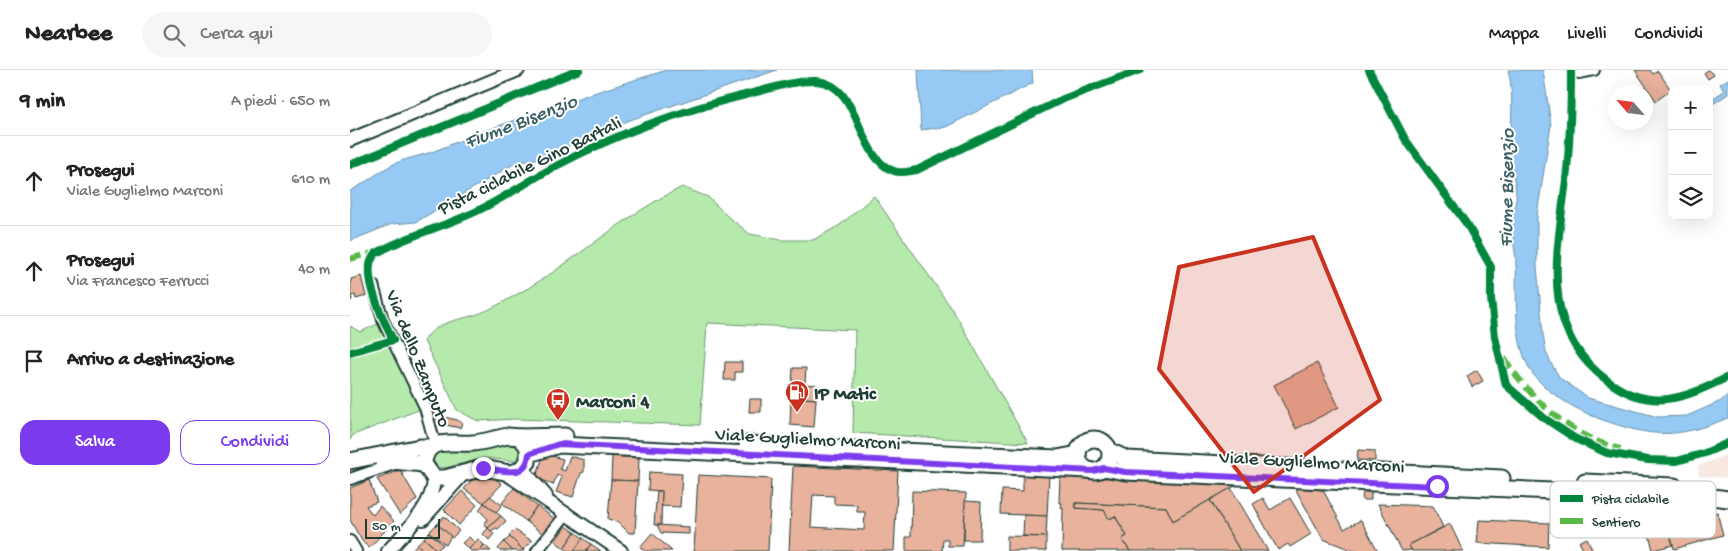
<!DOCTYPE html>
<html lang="it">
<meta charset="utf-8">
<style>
body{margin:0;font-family:"Gochi Hand",sans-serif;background:#f6f6f6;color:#222}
.controls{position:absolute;right:15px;top:15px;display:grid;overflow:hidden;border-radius:10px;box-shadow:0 5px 20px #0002}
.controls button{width:45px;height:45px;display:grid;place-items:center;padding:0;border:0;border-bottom:1px solid #e0e0e0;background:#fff;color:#222;font:25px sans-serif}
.compass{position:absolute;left:1258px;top:15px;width:45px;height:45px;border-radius:50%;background:#fff;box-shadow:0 5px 20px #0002;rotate:298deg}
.scale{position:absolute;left:15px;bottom:12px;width:75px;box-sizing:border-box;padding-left:5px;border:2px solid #1f3d34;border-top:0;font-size:14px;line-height:18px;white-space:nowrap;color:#1f3d34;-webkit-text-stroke:4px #fff;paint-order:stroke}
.stop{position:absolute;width:15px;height:15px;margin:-11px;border:4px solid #7c3aed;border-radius:50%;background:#fff}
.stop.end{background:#7c3aed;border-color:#fff;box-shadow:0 1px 5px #0008}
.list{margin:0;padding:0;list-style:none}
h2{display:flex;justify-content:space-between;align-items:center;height:65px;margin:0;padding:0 20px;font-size:21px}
h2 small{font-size:16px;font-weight:400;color:#767676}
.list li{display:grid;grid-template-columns:32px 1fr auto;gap:15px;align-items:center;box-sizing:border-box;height:90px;padding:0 20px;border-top:1px solid #e0e0e0}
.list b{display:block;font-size:19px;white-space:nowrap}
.list p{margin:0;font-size:16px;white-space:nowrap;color:#767676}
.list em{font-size:16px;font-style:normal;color:#767676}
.actions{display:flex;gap:10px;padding:15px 20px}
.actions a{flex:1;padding:11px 0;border:1px solid #7c3aed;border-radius:15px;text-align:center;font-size:18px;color:#7c3aed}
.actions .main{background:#7c3aed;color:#fff}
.icon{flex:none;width:28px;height:28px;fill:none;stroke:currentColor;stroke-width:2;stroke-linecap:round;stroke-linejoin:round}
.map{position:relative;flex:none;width:1378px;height:481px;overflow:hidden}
header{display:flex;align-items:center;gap:30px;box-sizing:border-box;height:70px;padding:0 25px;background:#fff;border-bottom:1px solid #e0e0e0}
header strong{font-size:24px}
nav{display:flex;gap:28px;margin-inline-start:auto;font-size:18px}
.search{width:350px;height:45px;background:#f6f6f6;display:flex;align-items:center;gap:12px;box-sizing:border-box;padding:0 18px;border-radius:28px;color:#767676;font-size:19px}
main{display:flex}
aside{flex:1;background:#fff}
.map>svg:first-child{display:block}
</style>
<header>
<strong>Nearbee</strong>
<div class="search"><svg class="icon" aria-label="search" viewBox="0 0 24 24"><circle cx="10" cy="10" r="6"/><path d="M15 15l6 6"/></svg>Cerca qui</div>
<nav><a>Mappa</a><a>Livelli</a><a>Condividi</a></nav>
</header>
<main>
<aside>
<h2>9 min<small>A piedi · 650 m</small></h2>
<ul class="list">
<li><svg class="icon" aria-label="ahead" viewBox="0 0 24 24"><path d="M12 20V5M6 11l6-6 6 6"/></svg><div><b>Prosegui</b><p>Viale Guglielmo Marconi</p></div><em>610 m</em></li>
<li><svg class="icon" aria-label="ahead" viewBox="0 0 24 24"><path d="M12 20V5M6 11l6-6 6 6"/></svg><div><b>Prosegui</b><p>Via Francesco Ferrucci</p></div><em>40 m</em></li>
<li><svg class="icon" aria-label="arrive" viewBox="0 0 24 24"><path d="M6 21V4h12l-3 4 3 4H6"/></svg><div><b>Arrivo a destinazione</b></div></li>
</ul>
<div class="actions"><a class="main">Salva</a><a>Condividi</a></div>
</aside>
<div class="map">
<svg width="1378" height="481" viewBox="0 0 1378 481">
<rect width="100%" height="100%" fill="#fff"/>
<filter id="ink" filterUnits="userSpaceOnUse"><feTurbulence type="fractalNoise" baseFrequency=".02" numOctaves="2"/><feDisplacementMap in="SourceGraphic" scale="10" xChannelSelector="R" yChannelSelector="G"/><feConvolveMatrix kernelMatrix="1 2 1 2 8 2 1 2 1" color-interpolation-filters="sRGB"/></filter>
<g filter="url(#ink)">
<path fill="#f8e8e2" d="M1378 384V408L1349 406 1348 396Z"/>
<g fill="#b6eaac" stroke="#6a9470">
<path d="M332 117 358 127 377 146 400 164 431 170H463L490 155 524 126 604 242 678 373 503 363 505 260 357 253 350 355 165 349 128 351 107 340 74 271C87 249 112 251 133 242 141 239 149 234 157 230 219 198 269 147 332 117Z"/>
<path d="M28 254 71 339 3 365 0 370V256L10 262Z"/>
<path d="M159 374 165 375 169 379V388L164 391 135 388 94 398 88 397 83 391 85 384 91 380 124 381Z"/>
</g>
<g fill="#96c9f3" stroke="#6691a7">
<path d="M317 0H427L280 50 190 88 164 94 66 152 42 154 0 171V121C16 113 30 100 46 93 57 88 70 86 82 82 159 50 238 24 317 0Z"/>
<path d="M568 0H682L683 13 596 57 571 60Z"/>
<path d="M1158 0H1193L1201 55 1187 145V196L1193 264 1196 282 1202 295 1210 308 1238 328 1308 347 1337 346 1371 331 1378 324V348C1326 369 1303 368 1250 349 1226 340 1190 320 1178 296 1163 265 1167 229 1166 195 1166 181 1161 165 1162 150 1162 142 1167 133 1166 124 1165 110 1161 97 1161 83 1160 56 1165 27 1158 0Z"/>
<path d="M1378 9V24L1360 36 1359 31 1374 21 1370 14Z"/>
</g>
<g fill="#e8b29d" stroke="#1f3d34" fill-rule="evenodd">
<path d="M1285 0H1300L1303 4 1308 1 1321 20 1306 31Z"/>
<path d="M1358 0 1364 5 1358 9 1354 3Z"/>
<path d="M11 206 16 226 6 229 5 225 1 226 2 230 0 231 1 209Z"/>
<path d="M375 292H392V302H385V310H374Z"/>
<path d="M967 293 989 337 946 359 924 315Z"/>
<path d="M443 298H456L455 314 442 313Z"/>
<path d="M1127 300 1133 311 1122 317 1117 306Z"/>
<path d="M442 313 467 315 466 329 441 327Z"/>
<path d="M469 317H476V326L469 325Z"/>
<path d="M441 327 466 329 464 357 440 355Z"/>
<path d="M400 329H411V342H399Z"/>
<path d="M84 340 92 341 90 346 107 350 112 353 110 358 91 354 85 358 81 347Z"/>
<path d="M1008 380 1025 381V391L1007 390Z"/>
<path d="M194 384 213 389 210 399 215 401 220 386 234 390V402L231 403 223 427 206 422 212 407 207 405 203 415 186 407Z"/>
<path d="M262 386 289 388 288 411 261 410Z"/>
<path d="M443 396 548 401 544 481H439ZM463 425 484 426V434L507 435V442H515L514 460 461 457Z"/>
<path d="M50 400 67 429 50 445 27 409Z"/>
<path d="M299 402 332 404 330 437 311 436 312 421 298 420Z"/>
<path d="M348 405 421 409 418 481H344Z"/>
<path d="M673 405 699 406 697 446 651 444 652 420 673 421Z"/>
<path d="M710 406 884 413 885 416 823 451 816 437 726 433V438L754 440 759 449 765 446 777 466 772 469 780 481H712L713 438H711L712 433H709Z"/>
<path d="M144 408 152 414 134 433 114 419 122 410Z"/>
<path d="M19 410 27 432 16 436 23 445 30 436 44 451 19 478 12 471 0 450V418Z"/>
<path d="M261 410 288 411 285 463H279L268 452 258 449Z"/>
<path d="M164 418 187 436 176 451 152 433Z"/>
<path d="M881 418 918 481H890L860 430Z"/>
<path d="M945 418 973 420 994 459 1011 450 1028 481H1004L973 469Z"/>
<path d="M112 421 127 435 109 455 94 440Z"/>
<path d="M307 421H312L311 455H304Z"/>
<path d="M562 421 616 423 613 476H598V469H593L592 481H556V467H561Z"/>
<path d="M1013 422H1021V430H1012Z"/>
<path d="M140 426 152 435 146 442 134 433Z"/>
<path d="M913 428 920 440 940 428 961 464 940 477 938 474 928 480 903 434Z"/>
<path d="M860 430 890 481H780L772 469 777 466 765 446 759 449 754 440 726 438V433L816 437 823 451Z"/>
<path d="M615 431 631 432 630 470H614Z"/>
<path d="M134 433 151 446 138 458 134 454 138 449 129 440Z"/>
<path d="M1028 434 1083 436 1093 457 1059 475 1062 480 1052 481Z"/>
<path d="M187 436 205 449 193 464 176 451Z"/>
<path d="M1327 440 1330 452 1367 442 1373 465 1324 479 1314 444Z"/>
<path d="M1314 444 1323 475 1303 480 1295 449Z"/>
<path d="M674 445 697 446 696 467 673 466Z"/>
<path d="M94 446 109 461 102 468 87 454Z"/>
<path d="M151 446 156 451 148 459 146 458 141 461 138 458Z"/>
<path d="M1129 450 1199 453 1198 477 1127 473Z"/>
<path d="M87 454 101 466 96 475 79 462Z"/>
<path d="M1100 454 1113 481H1062L1059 475Z"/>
<path d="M307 455 339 457V464L311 463Z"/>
<path d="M216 456 225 462 214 478 205 471Z"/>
<path d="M138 458 144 464 139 470 133 464Z"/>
<path d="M165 460 182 471 173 480 159 466Z"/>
<path d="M79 462 93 475 87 480 74 468Z"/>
<path d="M225 462 233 468 224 481H218L214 478Z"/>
<path d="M302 463 322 481H295L290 477Z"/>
<path d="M657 466 696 467V481H657Z"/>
<path d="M119 467 125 473 119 479 112 473Z"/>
<path d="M160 467 174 481H163L154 472Z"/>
<path d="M74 468 87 480 88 481H74L67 474Z"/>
<path d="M233 468 241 474 236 481H224Z"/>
<path d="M1237 468 1243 481H1234L1229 472Z"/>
<path d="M128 469 134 475 129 481H121L119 479Z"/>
<path d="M154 472 163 481H150L148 479Z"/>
<path d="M67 474 74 481H61Z"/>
<path d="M241 474 251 481H236Z"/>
<path d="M134 475 141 481H129Z"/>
</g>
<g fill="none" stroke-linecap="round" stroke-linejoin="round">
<g stroke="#1f3d34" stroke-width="14">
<g id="minor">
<path d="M1223 0 1229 3 1244 0"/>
<path d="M23 215 33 250 75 337 85 374"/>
<path d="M0 409 47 393"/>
<path d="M0 471 6 481"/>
<path d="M187 481 217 443"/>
</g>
</g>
<g stroke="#1f3d34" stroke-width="16">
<g id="tertiary">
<path d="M0 70 168 0"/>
<path d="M174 398 176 403 196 426"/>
<path d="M151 400 271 481"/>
<path d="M73 449 115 402"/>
<path d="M38 481C56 461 84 435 84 408"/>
</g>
</g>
<g stroke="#1f3d34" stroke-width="19">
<g id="secondary">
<path d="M158 366 170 367 178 377V392L168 401 160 403 133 398 95 408H84L74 394C75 365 103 375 123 373 135 372 146 368 158 366Z"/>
<path d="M170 367 215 366"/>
<circle cx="744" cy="385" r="16"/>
<path d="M397 374 707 388 728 384"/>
<path d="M760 381 777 389 1152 408"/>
<path d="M179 384 209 375 738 400"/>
<path d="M32 390 74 394"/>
<path d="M0 391 70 377H79"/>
<path d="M754 398 775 402 1294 425H1347L1378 429"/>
<path d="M1235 412 1324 416"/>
</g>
</g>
<use href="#minor" stroke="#fff" stroke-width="10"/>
<use href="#tertiary" stroke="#fff" stroke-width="12"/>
<use href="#secondary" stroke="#fff" stroke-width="15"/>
<g stroke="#58b947" stroke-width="6" stroke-dasharray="12 6" stroke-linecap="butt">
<path d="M0 189 17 184H25"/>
<path d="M1154 288C1181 329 1221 368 1271 379"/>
</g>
<g stroke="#fff" stroke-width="11">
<g id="cycleway">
<path d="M1019 0 1055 69 1118 156 1141 197V228L1145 267 1156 315 1194 348 1226 369 1257 383 1298 390 1327 391 1355 383 1378 373"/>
<path d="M1221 0C1221 36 1220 73 1216 110 1207 184 1188 260 1258 311 1301 343 1335 328 1378 307"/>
<path d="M0 95 229 0"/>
<path d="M0 282 43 270C34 252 17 215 20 195 20 192 23 187 25 184 57 165 95 157 129 140 156 127 181 109 208 95 268 63 333 40 399 24 420 19 444 10 466 11 512 14 505 87 544 101 550 104 560 101 567 100L713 29 790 0"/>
</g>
</g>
<use href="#cycleway" stroke="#00873e" stroke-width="8"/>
</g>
</g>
<g fill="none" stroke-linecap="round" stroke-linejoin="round" filter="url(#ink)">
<path stroke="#7c3aed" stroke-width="6" d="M133 398C152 399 176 411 179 384L209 374 743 401 754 398 775 402 1087 416"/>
</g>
<path fill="#c8321e" fill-opacity="0.2" stroke="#c8321e" stroke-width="4" stroke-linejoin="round" d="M963 167 1030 330 904 422 809 299 829 197Z"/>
<defs>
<g id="fuel-pin" transform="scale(1.25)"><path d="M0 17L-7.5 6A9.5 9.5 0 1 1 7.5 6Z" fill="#c8321e" stroke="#fff"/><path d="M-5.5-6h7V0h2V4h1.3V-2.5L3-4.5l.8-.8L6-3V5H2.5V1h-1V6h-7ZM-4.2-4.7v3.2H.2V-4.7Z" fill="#fff"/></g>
<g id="bus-pin" transform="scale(1.25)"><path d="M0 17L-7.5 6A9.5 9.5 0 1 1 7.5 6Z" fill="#c8321e" stroke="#fff"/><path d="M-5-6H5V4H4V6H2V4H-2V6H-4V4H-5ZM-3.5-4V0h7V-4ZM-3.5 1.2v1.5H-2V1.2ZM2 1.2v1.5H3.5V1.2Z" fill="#fff"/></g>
</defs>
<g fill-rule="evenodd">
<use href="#fuel-pin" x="447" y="322"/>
<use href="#bus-pin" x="208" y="330"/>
</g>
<g text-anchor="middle" stroke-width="4" stroke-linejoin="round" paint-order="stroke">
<g font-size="19" fill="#1f3d34" stroke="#fff">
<text transform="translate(179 94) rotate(-26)" y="7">Pista ciclabile Gino Bartali</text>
<text transform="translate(70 288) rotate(68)" y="7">Via dello Zamputo</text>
<text transform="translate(458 367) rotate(3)" y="7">Viale Guglielmo Marconi</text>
<text transform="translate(962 390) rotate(3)" y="7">Viale Guglielmo Marconi</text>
</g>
<g font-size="19" font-weight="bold" fill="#1f3d34" stroke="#fff" text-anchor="start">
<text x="464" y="329">IP Matic</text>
<text x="226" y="337">Marconi 4</text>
</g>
<g font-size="20" font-style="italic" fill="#3d6064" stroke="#fff">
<text transform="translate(170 50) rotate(-21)" y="7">Fiume Bisenzio</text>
<text transform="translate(1155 118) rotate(-89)" y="7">Fiume Bisenzio</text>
</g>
</g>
<rect x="1200" y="411" width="166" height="57" rx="8" fill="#fff" stroke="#bcc5c2" stroke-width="1"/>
<rect x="1210" y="425" width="23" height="7" fill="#00873e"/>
<rect x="1210" y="448" width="23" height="6" fill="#58b947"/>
<g font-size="14" fill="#1f3d34">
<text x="1242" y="433">Pista ciclabile</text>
<text x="1242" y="456">Sentiero</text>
</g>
</svg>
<div class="controls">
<button>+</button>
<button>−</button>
<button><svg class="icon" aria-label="layers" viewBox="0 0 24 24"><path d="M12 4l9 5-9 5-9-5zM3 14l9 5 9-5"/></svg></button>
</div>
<svg class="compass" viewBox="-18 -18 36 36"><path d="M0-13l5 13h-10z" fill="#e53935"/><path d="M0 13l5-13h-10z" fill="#767676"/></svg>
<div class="scale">50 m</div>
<div class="stop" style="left:1087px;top:416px"></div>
<div class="stop end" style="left:133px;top:398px"></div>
</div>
</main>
